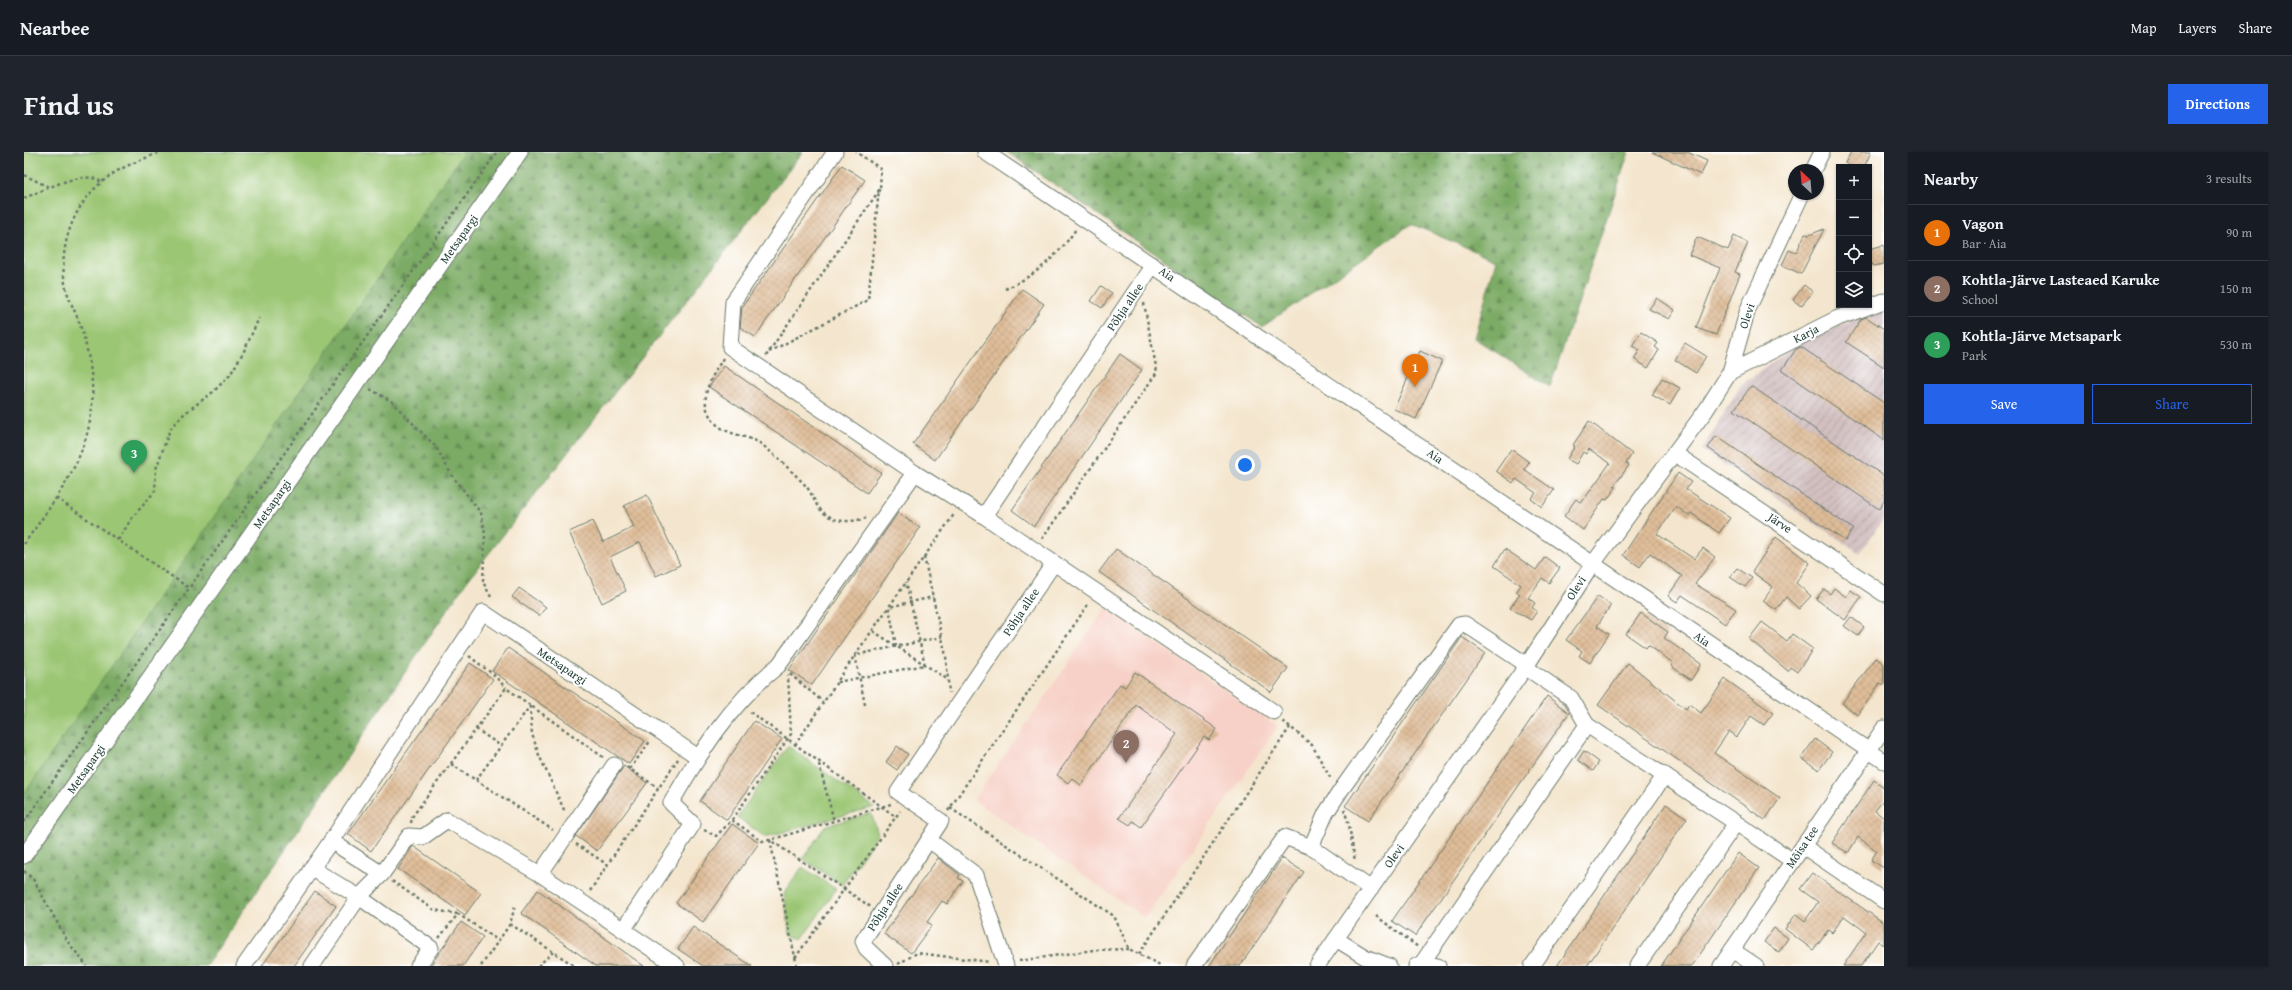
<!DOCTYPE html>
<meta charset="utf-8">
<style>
body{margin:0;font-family:"Gentium Book Plus",serif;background:#20242c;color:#f1f3f6}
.controls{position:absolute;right:12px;top:12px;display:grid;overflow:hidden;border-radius:0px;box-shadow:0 1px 3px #0004}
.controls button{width:36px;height:36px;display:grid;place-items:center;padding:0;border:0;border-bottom:1px solid #363941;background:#171b24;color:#f1f3f6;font:20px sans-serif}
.compass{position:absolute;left:1764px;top:12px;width:36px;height:36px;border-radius:50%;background:#171b24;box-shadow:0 1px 3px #0004;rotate:334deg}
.you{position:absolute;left:1221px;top:313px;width:14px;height:14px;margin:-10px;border:3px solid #fff;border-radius:50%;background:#1a73e8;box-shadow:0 0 0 6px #1a73e833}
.badge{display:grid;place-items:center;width:26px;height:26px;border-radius:50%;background:#2563eb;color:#fff;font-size:13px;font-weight:700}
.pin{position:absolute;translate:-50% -33px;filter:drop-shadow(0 1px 2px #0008)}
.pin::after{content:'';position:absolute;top:21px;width:14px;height:12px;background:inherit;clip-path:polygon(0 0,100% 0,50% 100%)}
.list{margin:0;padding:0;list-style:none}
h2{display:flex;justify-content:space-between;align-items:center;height:52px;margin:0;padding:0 16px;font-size:17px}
h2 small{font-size:13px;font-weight:400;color:#9ea1a6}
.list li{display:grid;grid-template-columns:26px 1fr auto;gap:12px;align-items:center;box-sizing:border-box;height:56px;padding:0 16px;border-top:1px solid #363941}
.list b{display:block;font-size:15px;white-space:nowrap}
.list p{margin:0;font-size:13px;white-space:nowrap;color:#9ea1a6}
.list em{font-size:13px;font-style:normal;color:#9ea1a6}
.actions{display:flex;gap:8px;padding:12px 16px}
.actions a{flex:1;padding:9px 0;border:1px solid #2563eb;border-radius:0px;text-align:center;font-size:14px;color:#2563eb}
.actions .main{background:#2563eb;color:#fff}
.icon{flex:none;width:22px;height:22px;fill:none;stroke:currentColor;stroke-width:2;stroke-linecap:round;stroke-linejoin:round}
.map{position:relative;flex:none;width:1860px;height:814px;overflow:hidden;border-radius:0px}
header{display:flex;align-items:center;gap:24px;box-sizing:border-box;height:56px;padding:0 20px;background:#171b24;border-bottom:1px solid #363941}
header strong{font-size:19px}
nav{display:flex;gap:22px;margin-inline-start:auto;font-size:14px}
.intro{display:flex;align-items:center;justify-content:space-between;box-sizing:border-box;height:96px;padding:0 24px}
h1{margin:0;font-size:28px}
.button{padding:10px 18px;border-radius:0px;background:#2563eb;color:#fff;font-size:14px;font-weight:700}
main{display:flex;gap:24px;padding:0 24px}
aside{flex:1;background:#171b24;border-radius:0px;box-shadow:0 1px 3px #0004}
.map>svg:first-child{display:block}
</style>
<header>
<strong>Nearbee</strong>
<nav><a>Map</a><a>Layers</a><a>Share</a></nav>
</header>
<div class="intro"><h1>Find us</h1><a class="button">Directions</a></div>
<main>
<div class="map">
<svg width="1860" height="814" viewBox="0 0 1860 814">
<defs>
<pattern id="industrial-furrows" width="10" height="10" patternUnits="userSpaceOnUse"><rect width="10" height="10" fill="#d2bfc0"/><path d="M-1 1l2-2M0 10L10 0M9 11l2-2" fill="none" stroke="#aa9c9d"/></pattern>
<pattern id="forest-firs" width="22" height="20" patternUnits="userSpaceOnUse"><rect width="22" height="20" fill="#7cab65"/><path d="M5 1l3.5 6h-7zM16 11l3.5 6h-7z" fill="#658c54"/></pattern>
<pattern id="building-cross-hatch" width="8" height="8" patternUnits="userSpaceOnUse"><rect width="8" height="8" fill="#dfbd99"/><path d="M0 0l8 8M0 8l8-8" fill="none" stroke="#bfa384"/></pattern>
</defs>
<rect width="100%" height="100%" fill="#fff"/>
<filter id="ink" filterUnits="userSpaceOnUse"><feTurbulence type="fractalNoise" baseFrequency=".025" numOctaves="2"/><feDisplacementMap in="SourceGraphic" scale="8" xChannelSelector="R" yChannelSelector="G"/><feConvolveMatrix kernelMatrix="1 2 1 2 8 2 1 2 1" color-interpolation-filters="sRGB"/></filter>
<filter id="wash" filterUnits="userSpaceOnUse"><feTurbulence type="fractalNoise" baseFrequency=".012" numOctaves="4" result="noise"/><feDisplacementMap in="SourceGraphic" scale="16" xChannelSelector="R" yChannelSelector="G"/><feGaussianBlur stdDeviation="0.9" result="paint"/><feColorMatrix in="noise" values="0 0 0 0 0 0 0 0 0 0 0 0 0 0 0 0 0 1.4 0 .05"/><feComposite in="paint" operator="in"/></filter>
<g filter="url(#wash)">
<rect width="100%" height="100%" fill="#f4e6ce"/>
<path fill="#f7d1c7" d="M1082 456 1254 574 1121 766 950 648Z"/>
<path fill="url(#industrial-furrows)" d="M1860 157V366L1836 401 1678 298 1717 233 1771 194 1834 165Z"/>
<g fill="url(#forest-firs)" stroke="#4e744c">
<path d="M0 0H779L441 432 182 814H0Z"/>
<path d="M983 0H1605L1526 235 1450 186 1472 108 1387 72 1238 175Z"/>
</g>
<g fill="#9bc673" stroke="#5d8254">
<path d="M0 0H440L0 642Z"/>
<path d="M764 594 850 655 741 685 713 665Z"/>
<path d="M847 661 854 682 818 733 779 707 801 674Z"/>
<path d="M778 715 812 737 778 787 766 782 760 742Z"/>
</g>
<g id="blocks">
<g fill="url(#building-cross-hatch)">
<path d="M1628 0H1663L1683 9 1677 23Z"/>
<path d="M1827 0H1847L1840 15H1829L1821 11Z"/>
<path d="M818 13 841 28 731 185 716 175 718 155Z"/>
<path d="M1800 77 1777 122 1758 113 1765 98 1772 101 1781 82 1785 83Z"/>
<path d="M1710 84 1724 91 1711 120 1716 122 1692 183 1672 176 1696 116 1665 103 1673 85 1704 98Z"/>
<path d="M1860 93V112L1849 114 1848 111 1845 112V97Z"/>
<path d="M1780 133 1789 140 1777 154 1769 148Z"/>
<path d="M1077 134 1088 141 1078 156 1067 149Z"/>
<path d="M998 137 1020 152 911 308 889 292Z"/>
<path d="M1633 146 1651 158 1645 167 1625 157Z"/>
<path d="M1842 165 1860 177V215L1822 190 1837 167Z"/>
<path d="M1617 180 1634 191 1631 195 1635 198 1624 216 1610 207 1616 198 1608 194Z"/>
<path d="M1661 191 1682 204 1672 221 1651 208Z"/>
<path d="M1777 195 1860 251V288L1758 218 1772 197Z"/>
<path d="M1396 199 1418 209 1392 267 1370 257Z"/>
<path d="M1096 202 1118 218 1010 374 988 358Z"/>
<path d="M700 214 857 321 843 341 685 235Z"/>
<path d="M1638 226 1656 236 1646 253 1628 243Z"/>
<path d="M1727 234 1860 324V349L1855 357 1710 258Z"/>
<path d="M1565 269 1608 302 1602 311 1605 313 1590 334 1592 335 1583 348 1580 347 1559 378 1540 364 1552 347 1556 350 1561 346 1586 311 1565 297 1562 302 1559 300 1552 312 1543 307 1551 294 1549 293Z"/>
<path d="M1692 284 1829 377 1821 389 1684 296Z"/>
<path d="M1487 297 1505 310 1500 317 1530 338 1518 355 1507 347 1512 341 1492 327 1489 331 1472 319Z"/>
<path d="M1654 321 1667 330 1662 337 1706 366 1695 381 1667 361 1665 364 1652 354 1633 382 1670 407 1679 396 1691 405 1671 432 1712 457 1701 472 1658 443 1653 450 1644 444 1658 424 1626 401 1616 415 1599 403Z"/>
<path d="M623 343 656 413 632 424 616 390 586 405 602 439 578 451 545 380 569 369 579 390 610 375 600 354Z"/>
<path d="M874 361 896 376 788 533 765 518Z"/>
<path d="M1752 385 1786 411 1772 431 1787 444 1775 457 1762 445 1752 458 1739 449 1749 435 1728 420Z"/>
<path d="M1092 397 1264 516 1247 540 1075 420Z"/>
<path d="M1481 397 1512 418 1521 405 1536 416 1525 431 1518 426 1504 446 1511 451 1508 456 1513 459 1507 468 1486 456 1496 442 1492 440 1497 433 1470 414Z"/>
<path d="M1713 416 1728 426 1721 435 1706 425Z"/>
<path d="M495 436 522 455 515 464 488 445Z"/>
<path d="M1810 436 1822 445 1827 438 1837 445 1821 468 1792 447 1800 437 1806 442Z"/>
<path d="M1574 444 1587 453 1573 474 1585 482 1566 511 1555 504 1558 499 1542 488Z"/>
<path d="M1617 461 1644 480 1640 486 1677 512 1667 528 1647 514 1649 511 1624 493 1622 496 1602 482Z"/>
<path d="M1827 465 1840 475 1834 484 1820 474Z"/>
<path d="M1738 470 1763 489 1768 482 1789 497 1773 520 1766 515 1764 519 1725 487Z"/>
<path d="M1438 485 1461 501 1344 669 1321 654Z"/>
<path d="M484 496 621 589 605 612 468 519Z"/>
<path d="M1852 506 1860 512V533L1856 531 1834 563 1818 551Z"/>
<path d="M446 511 469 527 347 699 324 682Z"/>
<path d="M1604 511 1662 557 1665 552 1677 561 1701 527 1749 561 1740 573 1727 564 1713 585 1705 579 1690 601 1756 646 1741 668 1574 553Z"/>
<path d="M1111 520 1193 577 1185 588 1180 585 1117 675 1109 669 1106 673 1095 666 1153 582 1112 553 1057 633 1048 626 1044 631 1033 623 1096 532 1101 535Z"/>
<path d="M1523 544 1545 561 1391 784 1368 769Z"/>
<path d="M730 569 758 587 703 668 676 649Z"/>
<path d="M1791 587 1808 600 1795 618 1777 606Z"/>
<path d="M873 594 884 602 873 618 862 610Z"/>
<path d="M1560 599 1575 610 1569 619 1554 608Z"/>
<path d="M600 614 623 631 573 699 552 684Z"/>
<path d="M1850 628 1860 635V647L1851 659 1860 666V716L1847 708 1853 699 1834 685 1824 701 1808 691Z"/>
<path d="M1642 652 1663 666 1563 814H1533Z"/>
<path d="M708 672 735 691 679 770 652 751Z"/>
<path d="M389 694 457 741 441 763 374 717Z"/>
<path d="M1714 701 1735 716 1668 814H1637Z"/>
<path d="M914 706 936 723 934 726 939 729 923 752 918 749 903 770 908 773 887 801 860 782Z"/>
<path d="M1258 706 1280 720 1216 814H1185Z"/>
<path d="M1788 721 1860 771V793L1854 789 1837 814H1819L1842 780 1820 764 1808 781 1804 778 1789 798 1761 777 1772 762 1781 769 1794 750 1776 737Z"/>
<path d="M514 738 620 814H572L497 761Z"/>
<path d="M291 739 312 754 270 814H238Z"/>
<path d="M437 770 459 785 439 814H406Z"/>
<path d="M669 775 728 814H679L654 797Z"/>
<path d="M1750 776 1764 786 1755 800 1740 790Z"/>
</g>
</g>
</g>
<g filter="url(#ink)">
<use href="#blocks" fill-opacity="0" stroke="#6a786a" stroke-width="1"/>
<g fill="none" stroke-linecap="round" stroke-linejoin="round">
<g stroke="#6a786a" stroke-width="17">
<g id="minor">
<path d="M811 0 709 150 706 195 891 321 960 364"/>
<path d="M961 0 1860 609"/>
<path d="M1789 18 1798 0"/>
<path d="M1706 220 1814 166 1860 149"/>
<path d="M1650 301 1860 442"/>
<path d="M1030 411 1250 560"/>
<path d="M1501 515 1547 546 1563 573 1712 671"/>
<path d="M590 613 516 722 653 814"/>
<path d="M905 688 952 723 982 814"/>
<path d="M307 689 358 722 385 684 399 685 423 668 516 722"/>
<path d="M1779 694 1860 749"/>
<path d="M1287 695 1302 661 1317 638 1435 473 1441 472 1503 513"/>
<path d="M0 704 496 0"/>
<path d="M287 716 335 745 407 796 394 814"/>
<path d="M599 778 669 672 647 651C677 599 708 550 755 513L891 321"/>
<path d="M1312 787 1341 805 1365 814"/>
<path d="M1708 798 1732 814"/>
<path d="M1398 811 1563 573"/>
<path d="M220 814 307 689 459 460 674 605"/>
<path d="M288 814 335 745 358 722"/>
<path d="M861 814 842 796 839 789 917 669 874 640 1030 411 960 364 1129 113"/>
<path d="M1170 814 1261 685 1287 695 1347 737"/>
<path d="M1293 814 1503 513 1568 413 1682 258 1706 220 1724 157 1778 42"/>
<path d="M1392 814 1398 811 1414 814"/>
<path d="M1508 814 1641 623"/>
<path d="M1613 814 1712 671 1769 709"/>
<path d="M1697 814 1860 576"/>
</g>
</g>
<g stroke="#6a786a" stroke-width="2.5" stroke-dasharray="3 3" stroke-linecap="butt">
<path d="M0 23 27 36"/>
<path d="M0 46C19 39 60 16 77 30"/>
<path d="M981 137C1011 124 1034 104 1052 77"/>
<path d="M745 200 844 148 855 37"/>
<path d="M742 204 856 37 857 17 832 0"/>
<path d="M699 206C690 222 676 241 684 260 694 283 716 281 734 290 743 295 775 326 782 334 793 348 789 356 808 366 817 371 833 369 842 366"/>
<path d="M346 237 367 249 412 295 427 322 457 361 461 382 459 430 468 447"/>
<path d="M32 346 165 436"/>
<path d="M1018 387 1133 220 1120 151"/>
<path d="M94 388 108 366 131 339 132 317 145 280 149 273 161 261 189 240 206 223 220 199 235 166"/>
<path d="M0 392C30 349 64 308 68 253 70 226 64 196 55 170 51 159 45 148 42 136 33 99 48 54 78 30 95 15 117 8 137 0"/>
<path d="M900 405 922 504 925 541"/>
<path d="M849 479 923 527"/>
<path d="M872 494 865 455 909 445"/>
<path d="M445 504 470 523 482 536"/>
<path d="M766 522 799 550"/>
<path d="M813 530 901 513 882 430"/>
<path d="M841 553 831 503 918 485"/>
<path d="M506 554 508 582 515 603 541 660"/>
<path d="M726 560 872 665"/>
<path d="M1259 569 1288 593 1307 627"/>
<path d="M452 577 477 594"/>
<path d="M771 593 831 503 931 361"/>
<path d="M427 612 529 678"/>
<path d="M795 612 810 669"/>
<path d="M603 615 634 636"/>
<path d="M606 617 627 588"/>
<path d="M452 628 506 554"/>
<path d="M926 656 1090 764 1105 797 1138 814"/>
<path d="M1320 657 1325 673 1331 709"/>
<path d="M924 659 1065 451"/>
<path d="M708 668 767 582 764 523"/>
<path d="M0 670 473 0"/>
<path d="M387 671 388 665 482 536 579 605"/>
<path d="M680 678 692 684 708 668 738 689 746 688 847 755"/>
<path d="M552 692 584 713"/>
<path d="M0 719 9 727 44 790 63 814"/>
<path d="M368 729 410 758 434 762"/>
<path d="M566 739 654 607"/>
<path d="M1352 764 1394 795"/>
<path d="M486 772 551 814"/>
<path d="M415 786 434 762 475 789"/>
<path d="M1115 802 1266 575"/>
<path d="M771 806 876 659"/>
<path d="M995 809 1069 798 1105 797"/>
<path d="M874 812 893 801 966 810"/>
<path d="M457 814 486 772 491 754"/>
<path d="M514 814 529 800"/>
<path d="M773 814 746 688 867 652"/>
</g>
<use href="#minor" stroke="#fff" stroke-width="15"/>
</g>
</g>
<g text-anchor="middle" stroke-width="4" stroke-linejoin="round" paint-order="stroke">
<g font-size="12" fill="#1f3d34" stroke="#fff">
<text transform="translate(435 87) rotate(-55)" y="4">Metsapargi</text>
<text transform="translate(1143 122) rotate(34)" y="4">Aia</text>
<text transform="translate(1101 155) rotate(-56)" y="4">Põhja allee</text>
<text transform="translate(1723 164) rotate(-72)" y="4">Olevi</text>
<text transform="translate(1782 182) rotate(-27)" y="4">Karja</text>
<text transform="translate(1411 304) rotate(34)" y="4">Aia</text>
<text transform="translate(248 352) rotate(-55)" y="4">Metsapargi</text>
<text transform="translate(1756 371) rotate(34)" y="4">Järve</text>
<text transform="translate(1552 436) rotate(-57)" y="4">Olevi</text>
<text transform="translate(997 460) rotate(-56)" y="4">Põhja allee</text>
<text transform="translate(1678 487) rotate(34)" y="4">Aia</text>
<text transform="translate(538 514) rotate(34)" y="4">Metsapargi</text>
<text transform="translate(62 617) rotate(-55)" y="4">Metsapargi</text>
<text transform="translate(1778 695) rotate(-56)" y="4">Mõisa tee</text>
<text transform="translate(1370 704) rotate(-55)" y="4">Olevi</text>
<text transform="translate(861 755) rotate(-57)" y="4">Põhja allee</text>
</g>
</g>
</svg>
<div class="controls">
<button>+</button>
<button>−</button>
<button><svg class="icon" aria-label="locate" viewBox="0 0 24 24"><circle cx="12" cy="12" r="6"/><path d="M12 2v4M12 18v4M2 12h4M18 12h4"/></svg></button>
<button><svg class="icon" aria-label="layers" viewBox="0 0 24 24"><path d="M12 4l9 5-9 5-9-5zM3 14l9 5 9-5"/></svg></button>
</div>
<svg class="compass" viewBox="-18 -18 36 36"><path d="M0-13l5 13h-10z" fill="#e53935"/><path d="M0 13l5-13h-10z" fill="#9ea1a6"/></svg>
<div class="you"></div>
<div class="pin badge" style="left:1391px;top:235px;background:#e8710a">1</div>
<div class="pin badge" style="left:1102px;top:611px;background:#8d6e63">2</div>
<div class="pin badge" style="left:110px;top:321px;background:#2e9e5b">3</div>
</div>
<aside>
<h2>Nearby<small>3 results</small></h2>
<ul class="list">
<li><span class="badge" style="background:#e8710a">1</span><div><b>Vagon</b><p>Bar · Aia</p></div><em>90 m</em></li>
<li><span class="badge" style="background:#8d6e63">2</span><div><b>Kohtla-Järve Lasteaed Karuke</b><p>School</p></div><em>150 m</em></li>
<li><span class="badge" style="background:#2e9e5b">3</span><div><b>Kohtla-Järve Metsapark</b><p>Park</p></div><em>530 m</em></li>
</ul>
<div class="actions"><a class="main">Save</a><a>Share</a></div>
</aside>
</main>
